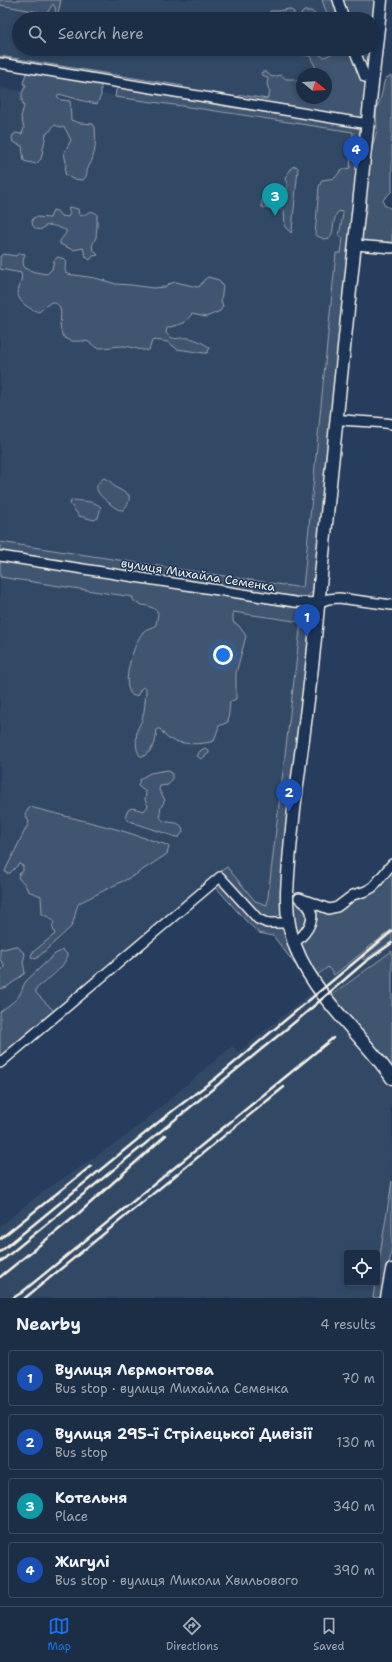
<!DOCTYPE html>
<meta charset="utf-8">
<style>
body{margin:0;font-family:"Shantell Sans",sans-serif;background:#25364d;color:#f1f3f6}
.controls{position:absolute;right:12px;bottom:12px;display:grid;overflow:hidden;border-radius:4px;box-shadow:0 2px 6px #0003}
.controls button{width:36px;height:36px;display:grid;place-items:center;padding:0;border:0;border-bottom:1px solid #3a4a5f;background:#1c2e46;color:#f1f3f6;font:20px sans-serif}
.compass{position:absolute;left:296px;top:68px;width:36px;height:36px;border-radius:50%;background:#1c2e46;box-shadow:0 2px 6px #0003;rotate:108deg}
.you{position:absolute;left:223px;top:655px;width:14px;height:14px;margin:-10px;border:3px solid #fff;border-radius:50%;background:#1a73e8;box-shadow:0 0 0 6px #1a73e833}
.badge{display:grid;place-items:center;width:26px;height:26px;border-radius:50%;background:#1a73e8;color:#fff;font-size:13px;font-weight:700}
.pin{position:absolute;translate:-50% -33px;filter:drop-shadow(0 1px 2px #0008)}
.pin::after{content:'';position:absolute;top:21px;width:14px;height:12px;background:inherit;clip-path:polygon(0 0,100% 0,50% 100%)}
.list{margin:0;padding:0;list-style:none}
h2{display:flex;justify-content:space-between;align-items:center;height:52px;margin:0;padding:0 16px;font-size:17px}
h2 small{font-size:13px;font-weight:400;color:#a0a8b3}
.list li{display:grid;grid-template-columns:26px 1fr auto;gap:12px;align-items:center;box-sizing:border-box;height:56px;margin:0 8px 8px;padding:0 8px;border:1px solid #3a4a5f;border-radius:4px}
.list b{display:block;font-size:15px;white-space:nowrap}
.list p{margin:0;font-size:13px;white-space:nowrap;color:#a0a8b3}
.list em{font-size:13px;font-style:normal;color:#a0a8b3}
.icon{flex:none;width:22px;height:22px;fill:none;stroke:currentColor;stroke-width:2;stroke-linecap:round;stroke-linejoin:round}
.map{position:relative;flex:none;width:392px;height:1298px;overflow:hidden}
.search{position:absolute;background:#1c2e46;box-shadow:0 2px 6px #0003;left:12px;right:12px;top:12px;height:44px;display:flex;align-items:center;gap:10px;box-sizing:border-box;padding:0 14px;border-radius:22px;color:#a0a8b3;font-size:15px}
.sheet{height:308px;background:#1c2e46}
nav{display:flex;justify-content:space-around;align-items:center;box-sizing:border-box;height:56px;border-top:1px solid #3a4a5f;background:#1c2e46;font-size:11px;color:#a0a8b3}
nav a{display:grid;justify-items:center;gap:2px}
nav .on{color:#1a73e8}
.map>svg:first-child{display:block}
</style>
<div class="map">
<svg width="392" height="1298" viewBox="0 0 392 1298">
<rect width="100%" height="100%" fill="#263d5d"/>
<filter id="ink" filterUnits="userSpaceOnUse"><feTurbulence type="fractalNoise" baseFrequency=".025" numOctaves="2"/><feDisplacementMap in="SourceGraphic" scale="8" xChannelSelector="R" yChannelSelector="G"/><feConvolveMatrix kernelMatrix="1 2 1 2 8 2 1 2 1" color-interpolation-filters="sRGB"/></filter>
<g filter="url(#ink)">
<g fill="#334966" fill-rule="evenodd">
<path d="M0 0H323L329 19H19V49H339L352 90 349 115 242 95 234 98 182 90 183 86 0 56ZM302 74H326V98H302Z"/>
<path d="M23 84 176 104 238 115 353 131 341 253H336L334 270 303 588 0 542V88L22 91Z"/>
<path d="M0 577 301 622 267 905 255 901 226 867 0 1058Z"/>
<path d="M392 929V933L362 958 364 960 392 941V951L332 995 316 976 328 967 335 975Z"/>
<path d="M315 990 392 1085V1106L390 1109 392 1122V1181L377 1273V1253H347V1283H375L373 1298H0V1226L40 1194 129 1134 232 1046 238 1052Z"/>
</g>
<g fill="#40546f" stroke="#9aa2ac">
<path d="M0 0H61L58 13 56 15 55 7 53 4 47 13H45L0 5Z"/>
<path d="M322 0H335L341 19H329Z"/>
<path d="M340 0H377L373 19H347Z"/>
<path d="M289 9 294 12V19H270L267 17 270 11H278Z"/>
<path d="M304 11H311L321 19H303L301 14Z"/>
<path d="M296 49H318L320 55 324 57 339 51V49H352L368 81 362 118 360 119 234 98 242 95 267 99 270 93 267 84 268 78 261 74 262 72H266L272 77 281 75 286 79H294L302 84V98H326V74H315L316 68 310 56 298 54Z"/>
<path d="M357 49H372L370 71 366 73Z"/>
<path d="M0 56 183 86 182 90 0 60Z"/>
<path d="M29 72 101 85V95L97 104C84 102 72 97 59 94L57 96 61 100 70 101 71 120 80 123 93 124 95 128C96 142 96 154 89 166 86 171 88 176 83 180L72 179 65 174 66 162 64 153 71 140 65 128 54 125 50 131 46 134 41 159 36 164 24 161 22 146 13 142 12 138 13 135 16 133 22 134 24 128 21 117 24 106 22 101V93L26 85 23 84 26 73Z"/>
<path d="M390 76H392V136L391 141 392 143V191L383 200 384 205 392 209V245L365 242 361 239 363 217 367 210 366 192 371 153 377 129 376 112 382 93 384 82 386 78Z"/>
<path d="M119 87 229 107 356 126 362 129 318 561 313 590C310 598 304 597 296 597L0 551V542L303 588 336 253H341L343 238 339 236 343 214 342 212 339 211C332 217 335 230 330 238L324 239 315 235 319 187 322 180 335 178 341 170 350 168 353 132C274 120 195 107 115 97L116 90Z"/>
<path d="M296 166 298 168 292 230 291 233 285 227 284 210 265 208 262 207C261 200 264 189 271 188 277 187 280 192 287 189V183L285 178 292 167Z"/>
<path d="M70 207 78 209 79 215 80 216C87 215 90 208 97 214V226L96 237 92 246 93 249 98 255 93 256 90 260 86 257 83 248 73 250 60 244V241L66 233V230C58 228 48 221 42 229 35 231 30 225 33 218L36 217 50 218 53 210 57 211 61 216 68 217 70 213 68 209Z"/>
<path d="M19 253 25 254 23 261 24 268 35 272 47 274 52 269 54 260 58 257 65 259C67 264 63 270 67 274L95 278 116 284 131 285 153 288 165 287 168 284 176 282 197 287 200 286 204 280 208 277 219 280 223 287 221 300 223 306 220 311 206 317 192 314 184 323 167 328 166 333C175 343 179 336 189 338 196 339 205 344 210 348L207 353H204L177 349 168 342 155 340 152 341 149 350C141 351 133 347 124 346 116 346 108 348 100 348 95 348 92 344 89 342 81 339 72 344 65 338 53 327 70 304 51 302L39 312C31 310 17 302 18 292 19 285 23 280 21 273L0 269V256L4 254 16 256Z"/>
<path d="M104 478 110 481 115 487 129 495C130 501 128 505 123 510 116 510 115 507 109 503 101 496 89 488 104 478Z"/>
<path d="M74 500C83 502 93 500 101 507L98 518 94 520 79 516 70 504 71 501Z"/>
<path d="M0 560 303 609 311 612 282 912 275 919 269 920 260 916 221 871 227 867 255 901 267 905 301 622 233 612V622L239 626 246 636 236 673V699L230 702 228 722 219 726 214 741C201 745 182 745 169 739 165 737 163 732 160 729H157L155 743 150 751 144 756H140C135 749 136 739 137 731 138 727 141 723 142 719 145 711 145 700 146 691V688L143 687 140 690 138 695 133 696C119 686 134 643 143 632 146 628 152 628 156 625L158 613C152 603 140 608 133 600V597L0 577Z"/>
<path d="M205 748 209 751V753L201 759 197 756 200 751Z"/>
<path d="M168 770 172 773V780L168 785 160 786 159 790 165 800C163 804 160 808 160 812 158 830 183 815 183 832L179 837H176L129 821 125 817 128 810 132 808 144 811 148 806 145 800 146 792 138 786 140 779 150 773Z"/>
<path d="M30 807 116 829 167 845 169 847 167 854 135 875 79 903C74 911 76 920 70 928L36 959 31 957 32 953 55 934 52 926 54 923 52 919 42 914 41 896 28 891 24 883 18 878 19 874 23 871V866L19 864 10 873H6L5 871 29 822 25 814Z"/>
<path d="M392 867V929L334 975 328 967 316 976 301 951 293 920V901L295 900 334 911Z"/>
<path d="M218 883H220L256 920 279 927 286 932 315 990 273 936 259 933 246 921 214 885Z"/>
<path d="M392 933V941L364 960 362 958Z"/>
<path d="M15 946 18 947 25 954 23 962 25 973 7 987 0 989V972L4 967V964L0 960V948L4 949Z"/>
<path d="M63 950 67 954C67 967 45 981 36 989V993L54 1011V1014L0 1061V1012C7 1006 15 1002 20 994 23 989 23 984 27 980L55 954Z"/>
<path d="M392 951V1071L332 995Z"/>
<path d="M392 1181V1245L384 1298H373L375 1283H377V1273Z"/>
</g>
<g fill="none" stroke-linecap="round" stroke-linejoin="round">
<g stroke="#f4f1e8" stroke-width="12">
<g id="minor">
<path d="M338 0 344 19"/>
<path d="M354 49 365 77 373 78"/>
<path d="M0 63 368 124"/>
<path d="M355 245 392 248"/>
<path d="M336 419C355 422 373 421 392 424"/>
<path d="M0 556 295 602 317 603 328 599 339 598 392 605"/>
<path d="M299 898 329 909 337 907 353 895 366 891 373 887 392 864"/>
<path d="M294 943C307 933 322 914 302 901"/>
<path d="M0 1063 220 877 258 919 267 923H289"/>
</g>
</g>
<g stroke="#f4f1e8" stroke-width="15">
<g id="tertiary">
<path d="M381 0C358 212 335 425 315 638 307 723 291 808 287 893 287 907 287 920 291 933 306 991 359 1030 392 1078"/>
<path d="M387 1298 392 1270"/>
</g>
</g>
<use href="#minor" stroke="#1d3557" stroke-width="9"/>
<use href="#tertiary" stroke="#1d3557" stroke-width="12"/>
<g stroke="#f4f1e8" stroke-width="2.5">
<path d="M0 1239 91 1166"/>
<path d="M0 1252 171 1112 216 1078 392 931"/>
<path d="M0 1262 301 1017 365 962 392 943"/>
<path d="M0 1277 78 1214 166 1135"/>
<path d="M13 1298 21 1293 333 1038"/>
<path d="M25 1298 284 1087"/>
</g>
</g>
</g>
<g text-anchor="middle" stroke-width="3" stroke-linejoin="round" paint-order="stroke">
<g font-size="12" fill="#f4f1e8" stroke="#1d3557">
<text transform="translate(198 575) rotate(9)" y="4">вулиця Михайла Семенка</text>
</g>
</g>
</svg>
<div class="controls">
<button><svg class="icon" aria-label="locate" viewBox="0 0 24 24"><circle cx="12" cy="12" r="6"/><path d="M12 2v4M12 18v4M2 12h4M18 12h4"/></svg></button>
</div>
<svg class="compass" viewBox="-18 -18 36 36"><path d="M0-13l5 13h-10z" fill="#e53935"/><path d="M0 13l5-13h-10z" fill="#a0a8b3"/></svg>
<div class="you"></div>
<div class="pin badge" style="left:307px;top:637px;background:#1a4fb4">1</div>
<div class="pin badge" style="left:289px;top:812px;background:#1a4fb4">2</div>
<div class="pin badge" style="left:275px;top:216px;background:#0f9aa8">3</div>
<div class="pin badge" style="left:356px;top:169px;background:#1a4fb4">4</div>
<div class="search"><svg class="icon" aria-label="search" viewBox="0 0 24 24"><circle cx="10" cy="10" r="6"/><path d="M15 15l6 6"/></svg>Search here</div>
</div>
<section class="sheet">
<h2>Nearby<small>4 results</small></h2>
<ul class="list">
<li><span class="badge" style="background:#1a4fb4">1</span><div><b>Вулиця Лєрмонтова</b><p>Bus stop · вулиця Михайла Семенка</p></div><em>70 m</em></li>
<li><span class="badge" style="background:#1a4fb4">2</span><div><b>Вулиця 295-ї Стрілецької Дивізії</b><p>Bus stop</p></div><em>130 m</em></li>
<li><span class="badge" style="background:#0f9aa8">3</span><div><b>Котельня</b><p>Place</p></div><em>340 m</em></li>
<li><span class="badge" style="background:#1a4fb4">4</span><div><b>Жигулі</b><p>Bus stop · вулиця Миколи Хвильового</p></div><em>390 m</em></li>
</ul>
</section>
<nav>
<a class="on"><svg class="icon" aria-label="map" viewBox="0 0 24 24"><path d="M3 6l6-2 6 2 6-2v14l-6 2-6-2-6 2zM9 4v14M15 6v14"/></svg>Map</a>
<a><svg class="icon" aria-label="directions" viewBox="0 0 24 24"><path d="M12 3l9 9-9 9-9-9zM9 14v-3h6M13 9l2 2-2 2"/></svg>Directions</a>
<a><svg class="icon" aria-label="saved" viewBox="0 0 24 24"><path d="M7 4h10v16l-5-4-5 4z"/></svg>Saved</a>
</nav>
